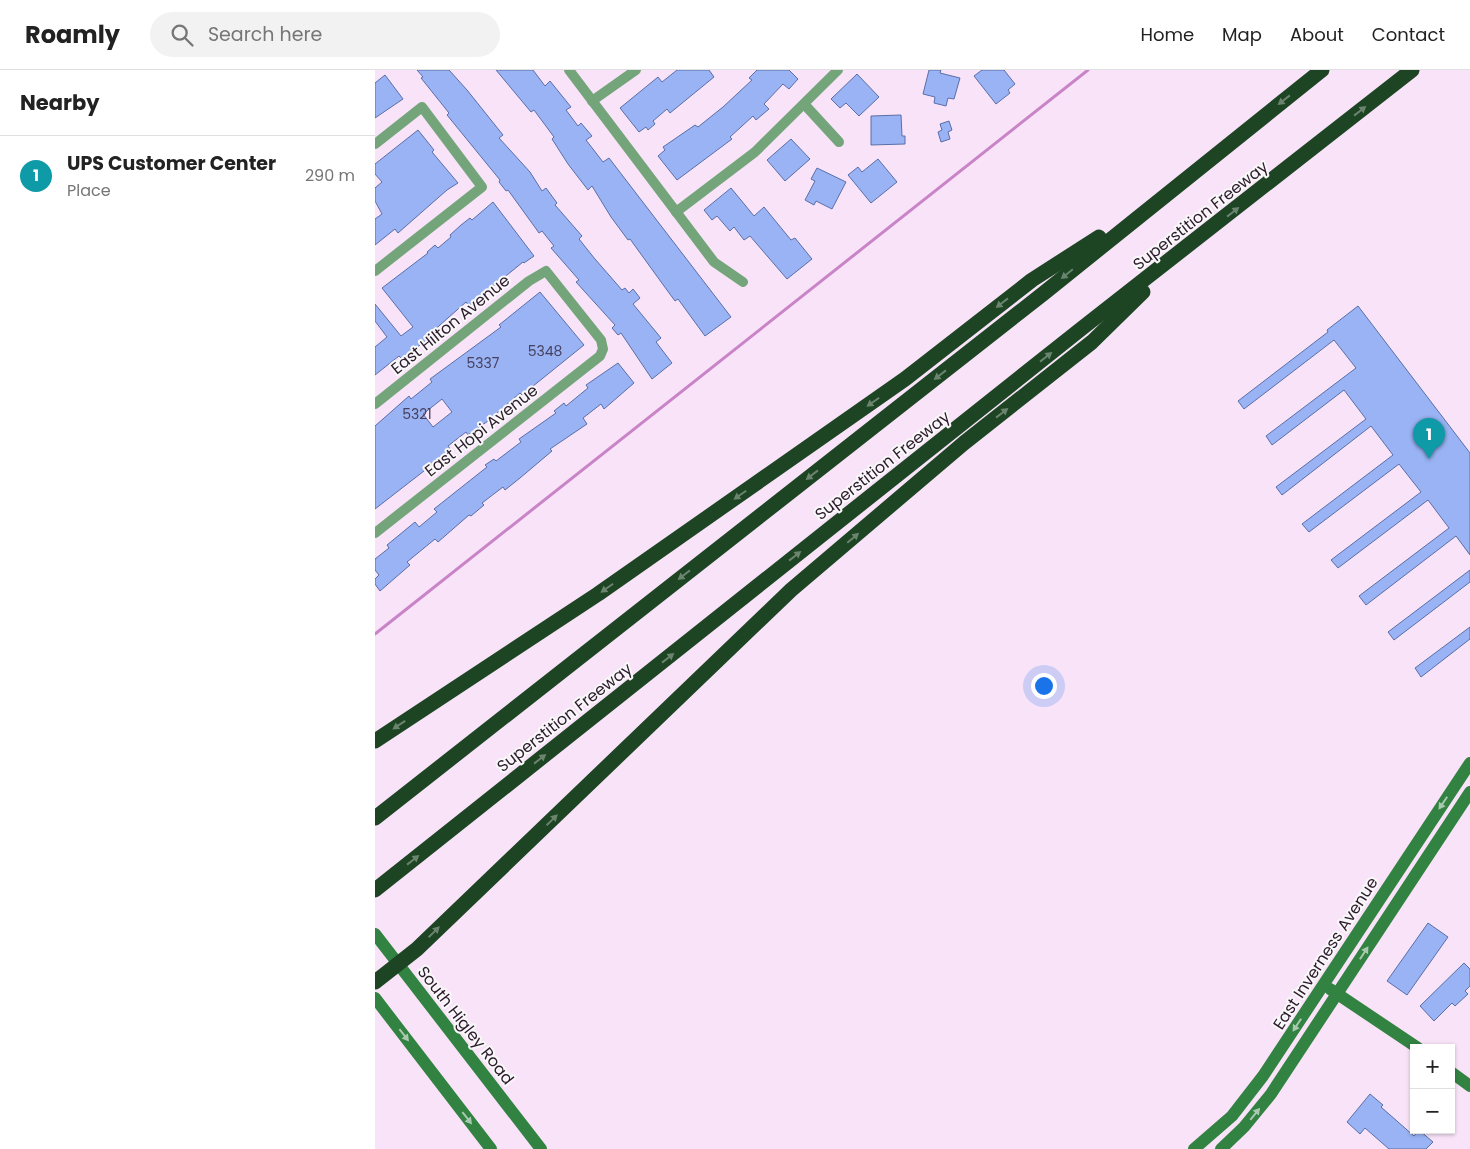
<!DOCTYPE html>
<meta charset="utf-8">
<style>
body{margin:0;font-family:Poppins,sans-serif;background:#f2f2f2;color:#222}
.controls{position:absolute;right:15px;bottom:15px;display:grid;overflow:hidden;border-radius:0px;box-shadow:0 1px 4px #0004}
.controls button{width:45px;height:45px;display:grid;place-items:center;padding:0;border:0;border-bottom:1px solid #e0e0e0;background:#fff;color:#222;font:25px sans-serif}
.you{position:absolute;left:668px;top:615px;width:18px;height:18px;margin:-12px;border:4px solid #fff;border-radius:50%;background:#1a73e8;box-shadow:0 0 0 8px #1a73e833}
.badge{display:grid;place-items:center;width:32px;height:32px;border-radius:50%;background:#0f766e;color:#fff;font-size:16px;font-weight:700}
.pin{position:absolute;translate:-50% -41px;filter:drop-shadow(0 1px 2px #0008)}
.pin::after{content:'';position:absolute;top:26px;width:18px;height:15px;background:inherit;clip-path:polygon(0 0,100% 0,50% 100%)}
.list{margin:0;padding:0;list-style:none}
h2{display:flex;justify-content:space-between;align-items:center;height:65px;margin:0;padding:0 20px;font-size:21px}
h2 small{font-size:16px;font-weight:400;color:#767676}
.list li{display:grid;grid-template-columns:32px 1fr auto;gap:15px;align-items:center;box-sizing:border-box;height:80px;padding:0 20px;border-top:1px solid #e0e0e0}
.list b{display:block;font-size:19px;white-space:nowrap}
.list p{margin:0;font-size:16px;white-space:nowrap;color:#767676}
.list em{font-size:16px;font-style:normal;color:#767676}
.icon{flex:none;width:28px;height:28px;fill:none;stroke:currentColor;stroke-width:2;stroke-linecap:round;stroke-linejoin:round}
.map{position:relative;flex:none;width:1095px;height:1079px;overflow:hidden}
header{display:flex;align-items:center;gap:30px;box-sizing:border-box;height:70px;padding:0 25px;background:#fff;border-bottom:1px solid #e0e0e0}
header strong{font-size:24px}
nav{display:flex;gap:28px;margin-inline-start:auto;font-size:18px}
.search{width:350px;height:45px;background:#f2f2f2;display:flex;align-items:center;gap:12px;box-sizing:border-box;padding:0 18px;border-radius:28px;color:#767676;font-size:19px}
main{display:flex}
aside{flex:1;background:#fff}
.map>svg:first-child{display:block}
</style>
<header>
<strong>Roamly</strong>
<div class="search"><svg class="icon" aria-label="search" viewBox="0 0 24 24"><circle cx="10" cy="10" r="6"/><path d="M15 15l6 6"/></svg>Search here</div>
<nav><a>Home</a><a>Map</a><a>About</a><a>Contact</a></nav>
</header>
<main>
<aside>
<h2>Nearby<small></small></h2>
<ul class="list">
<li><span class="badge" style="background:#0f9aa8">1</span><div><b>UPS Customer Center</b><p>Place</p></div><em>290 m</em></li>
</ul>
</aside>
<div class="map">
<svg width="1095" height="1079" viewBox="0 0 1095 1079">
<rect width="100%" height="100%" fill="#f9e3f8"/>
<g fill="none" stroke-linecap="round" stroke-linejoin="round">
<path stroke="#c984c8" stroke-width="3" d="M0 564 713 0"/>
</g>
<g fill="#99b3f4" stroke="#5a6fa7" fill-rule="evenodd">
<path d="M42 0H74L92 20 128 65 124 68 155 102 167 121 171 118 182 133 180 135 207 166 204 169 220 189 247 220 250 218 254 223 258 219 265 228 258 234 286 268 281 272 297 293 277 309 246 263 243 265 237 258 240 255 201 212 204 210 176 178 179 176 167 161 164 163 159 156 133 120 131 121 124 112 125 110 72 45 74 43 46 8 48 7Z"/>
<path d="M121 0H158L170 16 175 11 196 37 191 40 203 56 206 53 217 66 211 70 228 92 234 88 356 247 330 266 303 229 300 231 289 216 255 169 253 170 236 147 217 116 213 120 193 94 177 69 179 67 159 40 156 42Z"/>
<path d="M302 0H334L339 7 295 43 292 39 278 51 280 54 273 60 271 57 264 62 245 38 283 7 287 12Z"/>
<path d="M382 0H414L423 9 414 19 408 14 389 34 394 39 381 50 378 46 355 67 357 69 302 110 283 86 290 80 288 77 320 55 323 57 348 37 377 10 374 8Z"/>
<path d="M554 0H566L565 3 585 8 579 29 573 28 571 36 559 33 560 27 548 24Z"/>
<path d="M607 0H629L640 14 633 20 635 23 621 34 599 6Z"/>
<path d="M482 4 504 27 484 46 471 33 465 38 456 29Z"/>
<path d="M10 5 28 29 0 48V13Z"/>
<path d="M526 45 527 66H530V74L496 75V46Z"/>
<path d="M574 51 577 60 573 62 575 69 566 72 563 62 567 60 565 54Z"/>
<path d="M43 60 59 80 57 82 83 113 72 120 23 163 20 159 0 175V149L7 144 0 131V118L7 112 0 104V94Z"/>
<path d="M416 69 435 89 410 111 392 90Z"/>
<path d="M503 89 522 112 496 133 473 105 483 97 487 102Z"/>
<path d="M442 98 471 112 457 139 441 131 439 135 430 130 440 111 436 109Z"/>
<path d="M356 118 379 146 389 137 416 170 420 168 437 189 412 209 375 166 369 170 359 157 355 161 342 146 337 150 329 140Z"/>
<path d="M118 132 159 186 149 193 148 192 94 236 91 232 56 263 58 265 27 289 24 286 0 305V277L12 267 0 251V234L26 266 38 257 7 218 53 183 52 182 60 175 63 178 76 167 75 165 86 155 95 148 97 150Z"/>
<path d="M165 222 209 275 147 325 145 323 113 351 93 365 91 362 73 376 76 380 0 439V356L34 326 36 329 57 312 55 309 126 257 124 255ZM67 329 77 342 58 357 48 344Z"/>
<path d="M983 236 1095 383V485L1081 466 991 535 984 526 1074 458 1053 430 963 498 956 490 1046 422 1024 394 934 462 927 454 1018 385 996 356 907 425 901 417 991 349 969 320 897 375 891 366 981 298 959 270 869 339 863 331 953 262 952 260Z"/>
<path d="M243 293 259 313 229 339 226 334 208 348 212 354 175 379 177 381 145 408 130 420 128 417 107 433 109 435 96 446 94 445 63 472 60 469 32 492 35 495 5 521 0 514V509L4 505 0 500V489L14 478 12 475 40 452 44 457 62 442 59 439 112 397 110 395 119 389 121 391 146 372 144 369 181 343 179 341 189 333 191 336 213 318 211 315Z"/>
<path d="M1095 500V512L1019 570 1013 562Z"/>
<path d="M1095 557V569L1046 607 1040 598Z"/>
<path d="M1053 853 1073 867 1032 925 1012 911Z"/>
<path d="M1089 893 1095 899V916L1090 921 1093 924 1080 936 1077 933 1059 951 1045 936Z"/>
<path d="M995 1024 1008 1035 1006 1037 1039 1066 1044 1060 1058 1072 1051 1079H1014L990 1058 985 1064 972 1052Z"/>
</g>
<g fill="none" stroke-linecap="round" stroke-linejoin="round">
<g stroke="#74a57a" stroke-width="10">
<path d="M194 0 339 192 368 212"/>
<path d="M217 31 261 0"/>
<path d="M430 35 464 72"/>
<path d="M0 74 47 37 107 117 0 201"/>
<path d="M301 142 380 82 463 0"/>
<path d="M0 334 154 211 171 201 226 270 228 279 225 286 0 463"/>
</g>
<g stroke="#328242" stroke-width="12">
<path d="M0 864 166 1079"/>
<path d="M955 919 1043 978"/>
<path d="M0 928 116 1079"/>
<path d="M1076 1002 1095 1016"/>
<path d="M819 1079 857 1046 888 1006 1095 693"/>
<path d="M846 1079 869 1057 896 1024 1095 722"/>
</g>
<g stroke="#1d4524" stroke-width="15">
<path d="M0 671 223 524 530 309 657 210 724 167"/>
<path d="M0 748 669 223 947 0"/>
<path d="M0 820 706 259 1037 0"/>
<path d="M0 912 42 879 416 520 589 373 717 272 768 222"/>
</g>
</g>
<defs><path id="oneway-solid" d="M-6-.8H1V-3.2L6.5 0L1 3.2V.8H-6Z" transform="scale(1.25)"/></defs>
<g fill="#6a846e">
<use href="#oneway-solid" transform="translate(909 30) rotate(142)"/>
<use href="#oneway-solid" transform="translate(985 41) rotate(-38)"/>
<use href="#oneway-solid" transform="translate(858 142) rotate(-38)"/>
<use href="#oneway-solid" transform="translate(692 204) rotate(141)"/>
<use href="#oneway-solid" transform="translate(627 233) rotate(142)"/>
<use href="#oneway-solid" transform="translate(671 287) rotate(-38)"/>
<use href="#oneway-solid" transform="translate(565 305) rotate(142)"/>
<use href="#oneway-solid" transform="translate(498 332) rotate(145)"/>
<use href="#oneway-solid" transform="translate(627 343) rotate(-38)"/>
<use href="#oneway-solid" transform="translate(437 405) rotate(142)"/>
<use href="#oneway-solid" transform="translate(365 425) rotate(145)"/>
<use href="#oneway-solid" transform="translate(478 468) rotate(-40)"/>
<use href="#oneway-solid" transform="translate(420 486) rotate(-38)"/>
<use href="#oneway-solid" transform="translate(309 505) rotate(142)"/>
<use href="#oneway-solid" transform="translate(232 518) rotate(145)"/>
<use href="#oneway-solid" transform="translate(293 588) rotate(-38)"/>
<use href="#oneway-solid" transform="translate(24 655) rotate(146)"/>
<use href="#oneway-solid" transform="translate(165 689) rotate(-38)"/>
<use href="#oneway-solid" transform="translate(177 750) rotate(-44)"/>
<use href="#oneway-solid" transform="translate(38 790) rotate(-38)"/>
<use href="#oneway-solid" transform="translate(59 862) rotate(-44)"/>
</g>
<g fill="#a9c9af">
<use href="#oneway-solid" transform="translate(1068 733) rotate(124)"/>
<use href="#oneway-solid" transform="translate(989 883) rotate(-57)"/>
<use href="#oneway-solid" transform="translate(922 955) rotate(123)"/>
<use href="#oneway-solid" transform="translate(29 965) rotate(52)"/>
<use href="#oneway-solid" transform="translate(880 1044) rotate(-51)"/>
<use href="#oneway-solid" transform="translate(92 1048) rotate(52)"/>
</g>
<g text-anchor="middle" stroke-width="4" stroke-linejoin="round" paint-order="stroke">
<g font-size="14" fill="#48405f">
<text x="170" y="286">5348</text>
<text x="108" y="298">5337</text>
<text x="42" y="349">5321</text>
</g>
<g font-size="16" fill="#2d1a2d" stroke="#f8f8f8">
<text transform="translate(825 145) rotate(-38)" y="6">Superstition Freeway</text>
<text transform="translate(75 254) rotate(-39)" y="6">East Hilton Avenue</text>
<text transform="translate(106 360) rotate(-38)" y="6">East Hopi Avenue</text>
<text transform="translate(507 395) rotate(-38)" y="6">Superstition Freeway</text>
<text transform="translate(189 647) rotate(-38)" y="6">Superstition Freeway</text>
<text transform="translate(950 883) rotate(-57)" y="6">East Inverness Avenue</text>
<text transform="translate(91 955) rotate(52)" y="6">South Higley Road</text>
</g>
</g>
</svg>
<div class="controls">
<button>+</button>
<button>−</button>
</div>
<div class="you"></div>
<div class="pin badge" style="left:1054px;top:389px;background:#0f9aa8">1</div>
</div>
</main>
